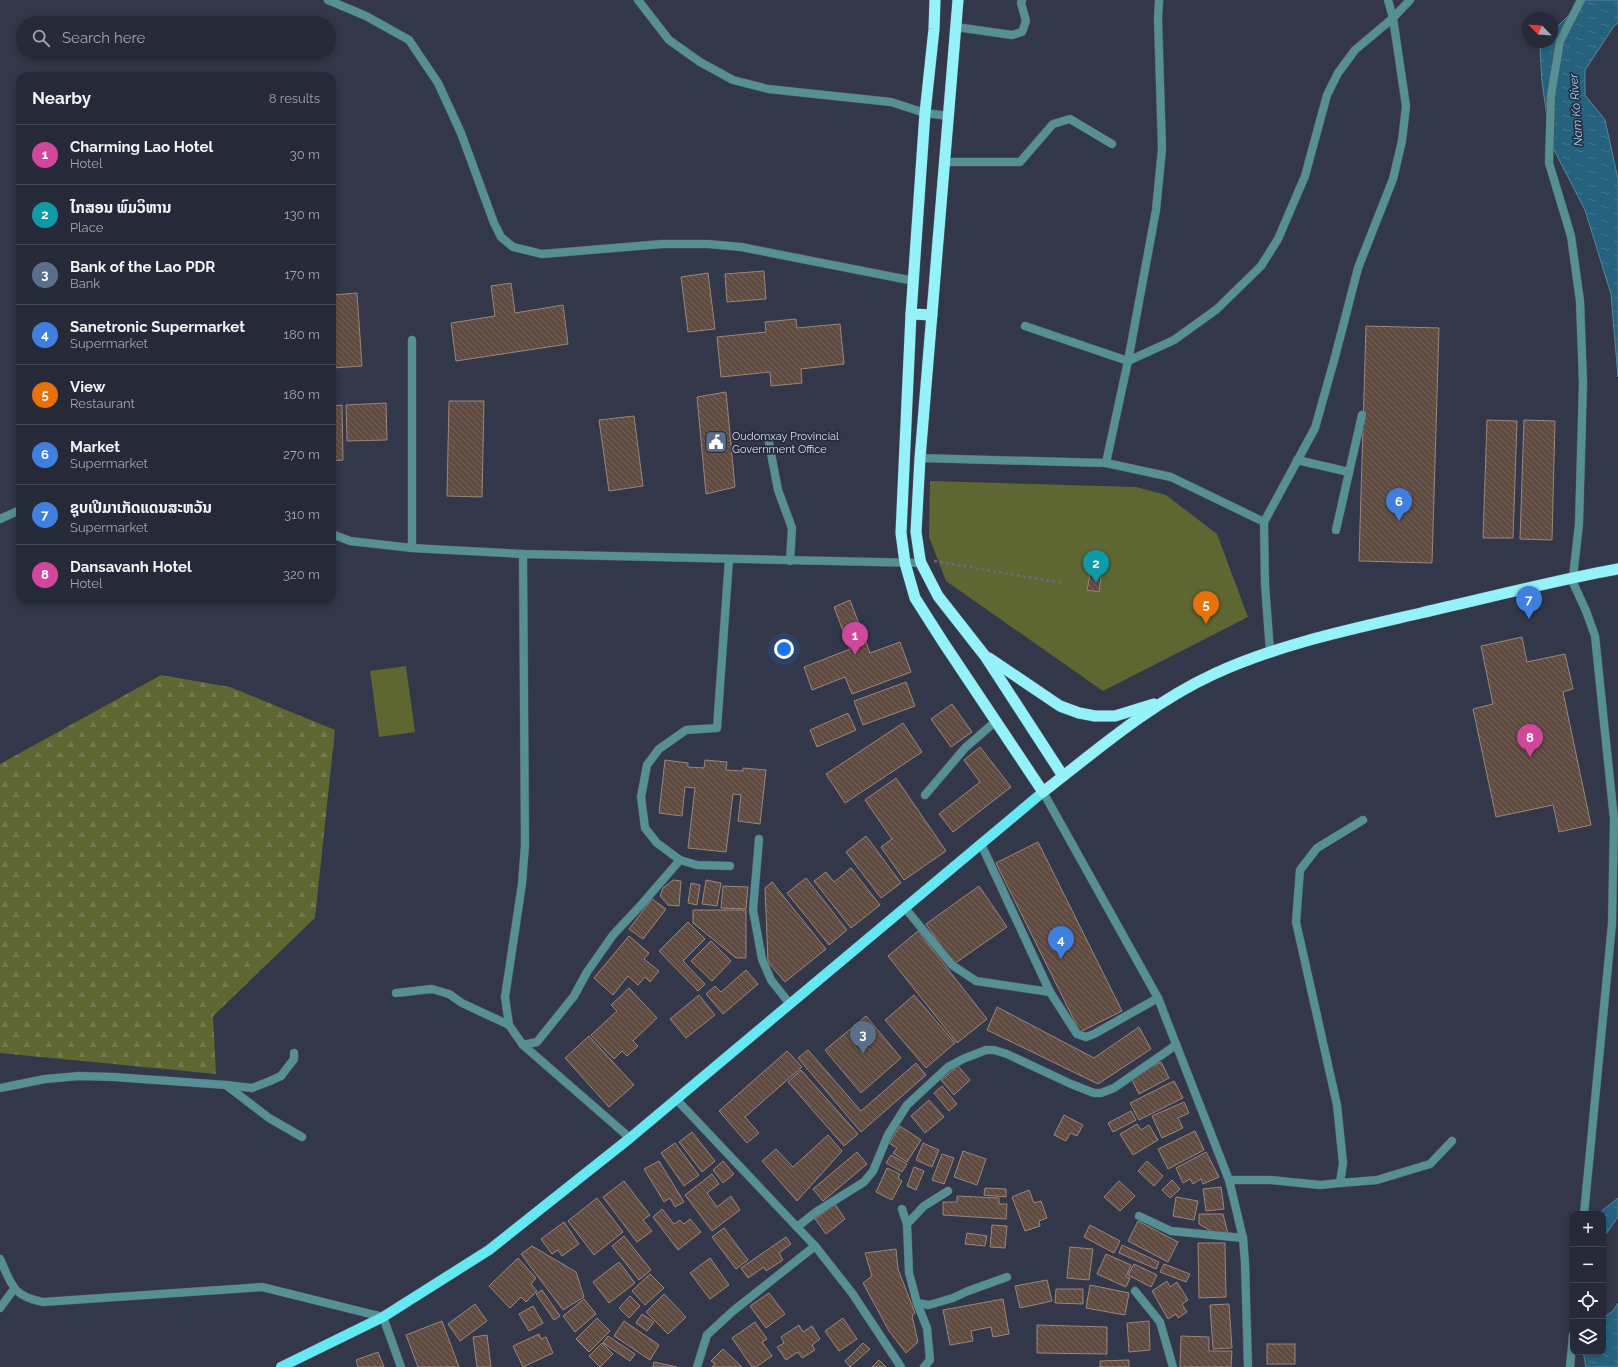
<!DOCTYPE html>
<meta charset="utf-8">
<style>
body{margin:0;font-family:Raleway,"Noto Sans Lao",sans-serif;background:#2e313f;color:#f1f3f6}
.controls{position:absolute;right:12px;bottom:12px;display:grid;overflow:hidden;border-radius:8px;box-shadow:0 2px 6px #0003}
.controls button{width:36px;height:36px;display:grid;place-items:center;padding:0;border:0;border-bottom:1px solid #424552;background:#262937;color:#f1f3f6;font:20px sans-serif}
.compass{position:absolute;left:1522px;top:12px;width:36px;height:36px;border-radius:50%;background:#262937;box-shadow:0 2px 6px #0003;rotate:295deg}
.you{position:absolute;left:784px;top:649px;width:14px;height:14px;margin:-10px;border:3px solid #fff;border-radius:50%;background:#1a73e8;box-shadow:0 0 0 6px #1a73e833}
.badge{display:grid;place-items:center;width:26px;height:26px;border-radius:50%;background:#d6ab8b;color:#fff;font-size:13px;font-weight:700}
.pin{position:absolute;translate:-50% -33px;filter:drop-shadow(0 1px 2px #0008)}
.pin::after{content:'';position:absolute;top:21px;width:14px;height:12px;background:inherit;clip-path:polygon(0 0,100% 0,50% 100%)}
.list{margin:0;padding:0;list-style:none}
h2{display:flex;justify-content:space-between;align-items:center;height:52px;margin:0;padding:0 16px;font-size:17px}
h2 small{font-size:13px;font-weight:400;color:#a4a6ad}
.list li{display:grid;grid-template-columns:26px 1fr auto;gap:12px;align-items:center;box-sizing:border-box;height:60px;padding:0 16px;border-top:1px solid #424552}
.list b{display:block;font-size:15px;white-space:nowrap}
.list p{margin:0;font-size:13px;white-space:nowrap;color:#a4a6ad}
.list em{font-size:13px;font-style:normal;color:#a4a6ad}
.icon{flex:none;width:22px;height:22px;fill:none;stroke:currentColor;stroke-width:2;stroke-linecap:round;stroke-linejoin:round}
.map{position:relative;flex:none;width:1618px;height:1367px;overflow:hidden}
.search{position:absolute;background:#262937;box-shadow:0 2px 6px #0003;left:16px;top:16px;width:320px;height:44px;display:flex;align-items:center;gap:10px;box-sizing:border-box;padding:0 14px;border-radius:22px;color:#a4a6ad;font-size:15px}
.panel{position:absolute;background:#262937;box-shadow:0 2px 6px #0003;left:16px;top:72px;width:320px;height:532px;border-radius:12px}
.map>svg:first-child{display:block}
</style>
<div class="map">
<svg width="1618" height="1367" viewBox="0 0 1618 1367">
<defs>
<pattern id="forest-firs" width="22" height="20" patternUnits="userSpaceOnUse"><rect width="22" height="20" fill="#5e6632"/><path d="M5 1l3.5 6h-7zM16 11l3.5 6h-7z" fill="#747b50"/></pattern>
<pattern id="water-ripples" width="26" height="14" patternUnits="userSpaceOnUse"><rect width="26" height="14" fill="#24627d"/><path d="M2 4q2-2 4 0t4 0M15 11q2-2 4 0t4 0" fill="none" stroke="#43788f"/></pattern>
<pattern id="building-back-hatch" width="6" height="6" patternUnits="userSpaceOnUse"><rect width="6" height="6" fill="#604b41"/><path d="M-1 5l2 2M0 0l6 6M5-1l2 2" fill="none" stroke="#76645c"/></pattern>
</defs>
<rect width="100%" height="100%" fill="#323749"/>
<path fill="url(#forest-firs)" d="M161 675 230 687 335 730 315 918 213 1016 216 1074 0 1053V764Z"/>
<g fill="#5e6632">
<path d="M930 481 1136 487 1166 495 1217 534 1248 617 1103 691 946 581 929 537Z"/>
<path d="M406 666 415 732 379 737 370 671Z"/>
</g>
<g fill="url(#water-ripples)" stroke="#5a869d">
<path d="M1584 0H1618V23L1614 26 1585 70V95L1605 120 1618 179V377L1611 294 1585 210 1551 144 1542 82 1540 49 1545 42H1552V33L1557 27Z"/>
<path d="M1618 1198V1217L1603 1238V1214H1598Z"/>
<path d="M1618 1303V1367H1586L1583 1352H1603V1318L1613 1311Z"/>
</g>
<g fill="url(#building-back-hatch)" stroke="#9d867a">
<path d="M764 271 766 299 727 302 725 274Z"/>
<path d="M708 273 715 329 688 332 681 277Z"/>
<path d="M511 283 515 313 563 305 568 344 456 361 451 323 495 316 491 286Z"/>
<path d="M357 293 362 366 332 368V295Z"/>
<path d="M796 319 797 328 840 324 844 364 801 369 802 383 771 386 770 372 721 377 717 337 766 332 765 322Z"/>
<path d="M1366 326 1439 328 1432 563 1359 561Z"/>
<path d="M726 392 735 487 706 494 697 397Z"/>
<path d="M449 401H484L482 497 447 496Z"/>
<path d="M386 403 387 440 347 441 346 405Z"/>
<path d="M342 405 343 460 332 461V406Z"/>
<path d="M634 416 643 486 609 491 599 420Z"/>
<path d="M1487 420 1517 421 1513 538H1483Z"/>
<path d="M1524 420 1555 421 1552 540 1520 539Z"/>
<path d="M1090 574 1101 576 1099 592 1087 590Z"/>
<path d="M850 600 870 653 900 642 911 672 852 694 845 677 812 690 804 667 850 649 834 607Z"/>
<path d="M1522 637 1527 662 1565 654 1573 689 1563 692 1591 825 1559 832 1553 805 1496 817 1473 709 1493 704 1481 646Z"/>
<path d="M906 682 915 706 863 725 854 701Z"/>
<path d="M952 704 972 732 951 747 931 719Z"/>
<path d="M848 713 856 730 817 747 810 730Z"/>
<path d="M903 723 922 752 845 803 826 774Z"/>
<path d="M980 747 1011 787 953 832 939 814 980 782 964 760Z"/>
<path d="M665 760 688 763V767L704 768 705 760 727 762 726 770 743 771V768L766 770 760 824 738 821 741 795 733 794 726 852 688 848 695 788 685 787 682 816 659 813Z"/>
<path d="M896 778 946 851 904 880 881 847 892 839 865 800Z"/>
<path d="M866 836 901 883 881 898 846 852Z"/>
<path d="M1038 842 1122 1011 1080 1032 996 863Z"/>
<path d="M851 868 880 905 851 928 814 881 826 872 834 882Z"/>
<path d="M806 878 847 930 829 945 787 893Z"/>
<path d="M673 880 681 881 679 906 668 905 660 896 663 888Z"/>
<path d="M706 880 721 883 717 906 702 904Z"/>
<path d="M772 882 826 949 785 982 768 962 765 888Z"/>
<path d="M691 883 700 885 697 905 688 903Z"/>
<path d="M723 886 748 887 746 909 721 908Z"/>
<path d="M979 886 1007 927 954 964 926 924Z"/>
<path d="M652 899 666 909 643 939 629 929Z"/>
<path d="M693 910H746V958H736L693 923Z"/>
<path d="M688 922 705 939 683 961 705 984 698 991 659 951Z"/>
<path d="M918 931 987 1019 957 1043 888 956Z"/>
<path d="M629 936 649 953 644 959 659 971 650 982 645 977 638 985 628 976 613 995 594 978Z"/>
<path d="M711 941 731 961 712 981 691 961Z"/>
<path d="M746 970 758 984 723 1014 706 994 715 986 721 992Z"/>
<path d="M629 988 657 1018 633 1041 638 1046 627 1056 622 1051 614 1059 591 1035 617 1011 611 1005Z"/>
<path d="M699 995 715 1015 686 1038 670 1019Z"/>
<path d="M914 995 955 1043 926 1068 885 1020Z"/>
<path d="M997 1007 1094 1058 1139 1027 1151 1049 1098 1084 987 1030Z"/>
<path d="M866 1016 901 1058 861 1093 825 1050Z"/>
<path d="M589 1036 634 1085 609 1107 565 1058Z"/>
<path d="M808 1050 861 1111 916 1063 926 1075 861 1132 798 1058Z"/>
<path d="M787 1051 802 1067 745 1117 759 1133 747 1143 719 1111Z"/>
<path d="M1161 1062 1169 1078 1139 1094 1131 1078Z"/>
<path d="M958 1066 970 1080 954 1095 941 1080Z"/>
<path d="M801 1070 858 1134 844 1146 788 1082Z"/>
<path d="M1174 1081 1183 1098 1139 1120 1130 1103Z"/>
<path d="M942 1086 957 1104 949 1111 934 1093Z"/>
<path d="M929 1100 944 1117 925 1133 911 1116Z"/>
<path d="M1184 1102 1189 1113 1178 1118 1183 1128 1162 1138 1152 1116Z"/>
<path d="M1131 1111 1136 1120 1113 1132 1108 1123Z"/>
<path d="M1064 1115 1083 1125 1077 1136 1070 1133 1066 1141 1054 1135Z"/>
<path d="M1137 1124 1141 1130 1149 1125 1158 1140 1133 1155 1120 1134Z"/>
<path d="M900 1126 921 1140 907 1162 893 1153 897 1148 889 1143Z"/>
<path d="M1195 1131 1204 1150 1168 1169 1158 1149Z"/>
<path d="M692 1132 715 1161 702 1172 679 1142Z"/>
<path d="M828 1135 842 1151 797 1201 762 1161 776 1149 793 1167Z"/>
<path d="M675 1143 699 1175 684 1186 661 1153Z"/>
<path d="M923 1143 939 1150 932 1167 916 1160Z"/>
<path d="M963 1151 986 1159 977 1185 954 1177Z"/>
<path d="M857 1152 867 1164 823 1201 813 1189Z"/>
<path d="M1206 1152 1219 1177 1203 1184 1201 1179 1193 1184 1190 1179 1183 1183 1176 1168Z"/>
<path d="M942 1154 954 1158 944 1184 932 1180Z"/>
<path d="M891 1155 907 1164 902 1172 886 1163Z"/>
<path d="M659 1161 684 1202 675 1207 670 1198 664 1202 644 1169Z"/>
<path d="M723 1161 734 1174 723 1183 713 1170Z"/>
<path d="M1147 1161 1163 1176 1154 1186 1138 1171Z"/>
<path d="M914 1167 924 1171 916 1190 907 1186Z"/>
<path d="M887 1168 900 1174 898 1178 902 1181 892 1200 876 1192Z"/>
<path d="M712 1174 719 1184 707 1193 717 1207 731 1196 740 1210 712 1231 685 1195Z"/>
<path d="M1172 1180 1180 1189 1170 1198 1162 1190Z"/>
<path d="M624 1181 650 1215 643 1220 652 1231 637 1242 603 1197Z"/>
<path d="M1119 1181 1135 1196 1120 1211 1104 1197Z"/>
<path d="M1221 1187 1224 1209 1206 1211 1203 1189Z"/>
<path d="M985 1188 1006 1189V1197L984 1195Z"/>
<path d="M1029 1190 1034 1203 1041 1201 1047 1218 1039 1221 1040 1226 1025 1231 1012 1197Z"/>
<path d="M957 1196 999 1198V1204H1007L1006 1219 943 1215V1202H957Z"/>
<path d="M1176 1197 1198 1201 1194 1220 1173 1216Z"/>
<path d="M597 1198 623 1232 594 1255 568 1221Z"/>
<path d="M835 1204 845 1219 826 1234 815 1219Z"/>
<path d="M662 1209 674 1224 680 1220 684 1224 690 1219 701 1232 678 1250 653 1217Z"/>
<path d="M1199 1214H1223L1228 1234H1216L1199 1224Z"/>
<path d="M1138 1221 1178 1242 1168 1262 1128 1241Z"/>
<path d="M564 1222 579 1244 562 1256 558 1250 552 1254 541 1239Z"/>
<path d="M992 1225 1007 1226 1005 1248 990 1247Z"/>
<path d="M1090 1225 1120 1241 1114 1253 1084 1237Z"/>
<path d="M724 1228 748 1260 736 1269 712 1237Z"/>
<path d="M967 1233 987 1236 985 1246 965 1244Z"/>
<path d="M624 1236 651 1270 639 1280 612 1246Z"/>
<path d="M786 1237 791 1244 779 1253 783 1260 766 1271 764 1267 748 1278 741 1268Z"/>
<path d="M1198 1243H1225L1226 1297 1199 1298Z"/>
<path d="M1122 1245 1159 1262 1156 1269 1119 1253Z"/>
<path d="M532 1246 576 1272 584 1297 563 1310 521 1254Z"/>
<path d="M1070 1247 1093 1249 1089 1280 1067 1278Z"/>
<path d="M896 1249 898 1269 915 1313 912 1316 918 1342 906 1353 889 1331 863 1283 872 1276 865 1253Z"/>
<path d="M1106 1254 1131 1265 1126 1277 1130 1278 1126 1287 1097 1274Z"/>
<path d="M518 1258 536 1278 531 1284 537 1291 526 1302 521 1297 510 1308 489 1286Z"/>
<path d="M710 1258 729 1285 710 1299 690 1273Z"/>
<path d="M619 1262 635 1283 609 1303 593 1282Z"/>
<path d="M1134 1264 1157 1275 1151 1287 1128 1275Z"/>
<path d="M1164 1264 1190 1274 1186 1282 1160 1272Z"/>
<path d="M650 1274 664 1288 645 1305 632 1291Z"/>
<path d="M1047 1280 1052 1301 1020 1308 1015 1286Z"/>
<path d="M1167 1281 1170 1287 1177 1282 1188 1300 1182 1304 1187 1312 1178 1318 1176 1314 1168 1319 1152 1291Z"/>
<path d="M1090 1285 1129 1293 1125 1315 1086 1308Z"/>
<path d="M1056 1289H1083V1304L1055 1303Z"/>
<path d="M542 1290 560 1316 554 1320 536 1294Z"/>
<path d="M769 1293 785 1314 766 1328 750 1306Z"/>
<path d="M664 1294 686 1317 668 1334 646 1312Z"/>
<path d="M630 1296 640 1306 629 1318 619 1308Z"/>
<path d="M584 1299 596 1314 575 1332 563 1316Z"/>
<path d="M1003 1299 1009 1334 993 1337 991 1327 971 1331 973 1341 950 1345 943 1310Z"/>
<path d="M475 1304 487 1321 460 1341 448 1324Z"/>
<path d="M1229 1304 1232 1348 1213 1349 1210 1305Z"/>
<path d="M533 1306 543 1323 529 1331 519 1314Z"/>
<path d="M642 1314 654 1322 647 1331 636 1323Z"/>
<path d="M597 1318 610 1331 589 1352 576 1339Z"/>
<path d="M843 1318 857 1339 839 1351 825 1331Z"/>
<path d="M442 1321 459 1367H418L406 1335Z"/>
<path d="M624 1321 659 1345 650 1360 614 1336Z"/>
<path d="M1149 1321 1150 1350 1129 1352 1127 1323Z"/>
<path d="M755 1322 767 1339 762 1342 772 1356 756 1367H752L732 1338Z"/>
<path d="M799 1325 803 1332 812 1326 820 1339 812 1345 815 1350 802 1358 798 1352 786 1360 777 1347 784 1343 781 1337Z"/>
<path d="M1037 1325 1107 1327V1354L1037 1353Z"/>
<path d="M539 1334 541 1339 546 1337 553 1353 523 1367 513 1346Z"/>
<path d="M487 1335 491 1367H477L473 1337Z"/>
<path d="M608 1336 635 1354 630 1361 603 1343Z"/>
<path d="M1181 1336 1209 1337V1351H1232L1231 1367H1180Z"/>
<path d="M602 1343 613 1354 600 1367 589 1356Z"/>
<path d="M863 1343 870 1349 850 1367 845 1361Z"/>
<rect x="1267" y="1344" width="28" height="20"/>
<path d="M723 1349 742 1367H712L715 1364 711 1361Z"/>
<path d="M378 1352 384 1367H358L356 1360Z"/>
<path d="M879 1360 886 1367H872Z"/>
<path d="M1129 1360V1367H1100V1361Z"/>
<path d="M654 1362 677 1367H653Z"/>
</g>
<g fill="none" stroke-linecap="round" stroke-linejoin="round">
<g stroke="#505565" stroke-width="9">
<g id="service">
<path d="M956 27 1012 35 1022 32 1026 21 1021 3 1022 0"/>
<path d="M945 162H1020L1053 124 1070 119 1112 144"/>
<path d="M1025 326 1128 361"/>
<path d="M768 438 778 490 792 528 790 561"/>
<path d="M1297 460 1349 472"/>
<path d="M1336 530 1362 415"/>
<path d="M412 548V340"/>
<path d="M729 559 717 728 686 730 659 749 647 765 641 797 645 828 657 843 680 860 697 865 730 866"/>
<path d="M925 795 965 748 996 721"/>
<path d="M759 839 753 910 762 959 771 980 790 1004"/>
<path d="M981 844 1050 992 1077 1034 1086 1037 1094 1034 1158 998"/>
<path d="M905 908 952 965 976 981 1050 992"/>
<path d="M396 993 432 989 449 994 462 1003 509 1025"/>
<path d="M523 1045 537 1042 574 996 587 972 613 935 641 905 680 860"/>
<path d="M226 1085 252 1088 270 1081 281 1076 294 1059V1053"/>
<path d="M0 1088 45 1079 79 1076 114 1077 226 1085 269 1118 302 1137"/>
<path d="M902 1209 907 1224 909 1273 917 1303 927 1328 930 1360 924 1367"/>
<path d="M1139 1216 1171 1231 1243 1238"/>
<path d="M907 1224 924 1206 948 1191"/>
<path d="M917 1303 929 1305 953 1298 968 1291 1007 1277"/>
<path d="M0 1308 14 1289"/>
</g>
</g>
<g stroke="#505565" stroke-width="9">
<g id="minor">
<path d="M328 0 366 16 409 40 438 83 461 133 494 223 501 237 513 247 542 254 662 244H708L741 247 914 281"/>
<path d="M638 0 669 40 700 62 733 80 768 89 891 102 925 113 949 116"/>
<path d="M1128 361 1174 340 1217 309 1261 266 1278 239 1305 176 1327 95 1338 73 1355 50 1393 18 1410 0"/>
<path d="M1106 463 1128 361 1156 210 1162 149 1158 19 1159 0"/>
<path d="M0 519 20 510"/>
<path d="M332 534 350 541 412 548 523 554 921 563"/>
<path d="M523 554 525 845 522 884 505 997 509 1025 523 1045 630 1138"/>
<path d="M1573 577 1579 524 1583 383 1580 301 1571 236 1549 163 1551 95 1560 41 1581 0"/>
<path d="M1571 578 1586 611 1595 636 1614 819 1612 924 1584 1214"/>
<path d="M676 1099 815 1246 852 1293 901 1367"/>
<path d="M1229 1180H1271L1320 1185 1340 1183 1343 1163 1337 1105 1296 922 1300 870 1317 848 1363 820"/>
<path d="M1340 1183 1377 1180 1430 1164 1452 1141"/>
<path d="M797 1227 816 1212 864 1182 873 1171 888 1135 907 1105 948 1067 963 1059 986 1050H994L1007 1054 1071 1084 1094 1093H1101L1114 1088 1176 1045"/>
<path d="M0 1259C12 1285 12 1296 43 1302L262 1287 383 1317"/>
<path d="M1135 1291 1160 1322 1173 1367"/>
<path d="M697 1367 707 1335 733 1311 815 1246"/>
<path d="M1570 1367 1573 1335"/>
</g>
</g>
<g stroke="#505565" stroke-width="9">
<g id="tertiary">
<path d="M920 458 1106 463 1171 477 1264 522 1265 584 1270 652"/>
<path d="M1264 522 1315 428 1335 357 1358 268 1393 179 1402 141 1406 106 1393 18 1388 0"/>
<path d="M1043 792 1158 998 1229 1180 1243 1238 1245 1263 1248 1367"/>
<path d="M383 1317 401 1367"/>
</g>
</g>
<g stroke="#505565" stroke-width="11">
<path id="primary" d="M281 1367 383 1317 489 1250 630 1138 1043 792"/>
</g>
<g stroke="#505565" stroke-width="12">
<g id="trunk">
<path d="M935 0 934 29 925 113 911 314 901 533 905 563 915 598 943 642 1043 792C1097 750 1151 703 1214 674 1279 644 1352 629 1421 613 1487 598 1552 581 1618 569"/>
<path d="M958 0 920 458 916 532 920 559 921 563 938 596 985 656 1063 776"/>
<path d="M911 314 932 315"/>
<path d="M989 658 1060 706 1079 713 1095 716H1115L1154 704"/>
</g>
</g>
<path stroke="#676c7c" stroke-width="2.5" stroke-dasharray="3 3" stroke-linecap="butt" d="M934 561 1062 583"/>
<use href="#service" stroke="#569094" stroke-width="8"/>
<use href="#minor" stroke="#569094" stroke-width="8"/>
<use href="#tertiary" stroke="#569094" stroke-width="8"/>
<use href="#primary" stroke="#64e8f1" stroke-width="10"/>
<use href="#trunk" stroke="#95f2f8" stroke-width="11"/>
</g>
<defs>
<g id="civic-square" transform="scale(1.15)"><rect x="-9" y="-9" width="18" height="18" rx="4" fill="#5c6f8a" stroke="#282c3f"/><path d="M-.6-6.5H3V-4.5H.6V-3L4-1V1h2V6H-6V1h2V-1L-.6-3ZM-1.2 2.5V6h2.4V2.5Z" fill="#fff"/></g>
</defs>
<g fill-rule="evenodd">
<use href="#civic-square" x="716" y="442"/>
</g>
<g text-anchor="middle" stroke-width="3.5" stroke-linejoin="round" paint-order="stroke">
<g font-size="11" fill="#d8dbe7" stroke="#282c3f" text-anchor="start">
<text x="732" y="440">Oudomxay Provincial<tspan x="732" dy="13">Government Office</tspan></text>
</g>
<g font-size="12" font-style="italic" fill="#93d9fb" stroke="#282c3f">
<text transform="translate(1576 110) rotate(-94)" y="4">Nam Ko River</text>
</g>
</g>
</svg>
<div class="controls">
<button>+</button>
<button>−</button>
<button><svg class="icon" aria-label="locate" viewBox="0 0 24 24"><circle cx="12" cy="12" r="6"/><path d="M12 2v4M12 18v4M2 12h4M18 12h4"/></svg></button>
<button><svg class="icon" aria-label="layers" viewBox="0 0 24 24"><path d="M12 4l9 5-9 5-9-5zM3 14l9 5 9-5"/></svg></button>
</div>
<svg class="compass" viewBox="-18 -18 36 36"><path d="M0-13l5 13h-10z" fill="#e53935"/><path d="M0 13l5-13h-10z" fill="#a4a6ad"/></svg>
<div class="you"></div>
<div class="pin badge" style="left:855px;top:655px;background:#d1479c">1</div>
<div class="pin badge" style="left:1096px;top:583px;background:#0f9aa8">2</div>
<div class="pin badge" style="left:863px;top:1054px;background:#5c6f8a">3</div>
<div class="pin badge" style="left:1061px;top:959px;background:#3f7fe0">4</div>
<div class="pin badge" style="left:1206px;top:624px;background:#e8710a">5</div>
<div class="pin badge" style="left:1399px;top:521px;background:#3f7fe0">6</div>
<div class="pin badge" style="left:1529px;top:619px;background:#3f7fe0">7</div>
<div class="pin badge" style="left:1530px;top:757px;background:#d1479c">8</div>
<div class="search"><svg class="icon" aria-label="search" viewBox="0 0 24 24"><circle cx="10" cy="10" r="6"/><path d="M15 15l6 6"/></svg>Search here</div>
<section class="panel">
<h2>Nearby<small>8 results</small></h2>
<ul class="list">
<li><span class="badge" style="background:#d1479c">1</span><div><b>Charming Lao Hotel</b><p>Hotel</p></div><em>30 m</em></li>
<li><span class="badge" style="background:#0f9aa8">2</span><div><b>ໄກສອນ ພົມວິຫານ</b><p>Place</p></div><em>130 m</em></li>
<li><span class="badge" style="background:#5c6f8a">3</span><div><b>Bank of the Lao PDR</b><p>Bank</p></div><em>170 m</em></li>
<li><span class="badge" style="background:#3f7fe0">4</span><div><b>Sanetronic Supermarket</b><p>Supermarket</p></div><em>180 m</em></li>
<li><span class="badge" style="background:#e8710a">5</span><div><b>View</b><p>Restaurant</p></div><em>180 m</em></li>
<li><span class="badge" style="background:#3f7fe0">6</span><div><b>Market</b><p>Supermarket</p></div><em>270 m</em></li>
<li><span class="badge" style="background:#3f7fe0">7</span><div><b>ຊຸບເປີມາເກັດແດນສະຫວັນ</b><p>Supermarket</p></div><em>310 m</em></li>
<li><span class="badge" style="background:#d1479c">8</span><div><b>Dansavanh Hotel</b><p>Hotel</p></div><em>320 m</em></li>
</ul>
</section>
</div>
